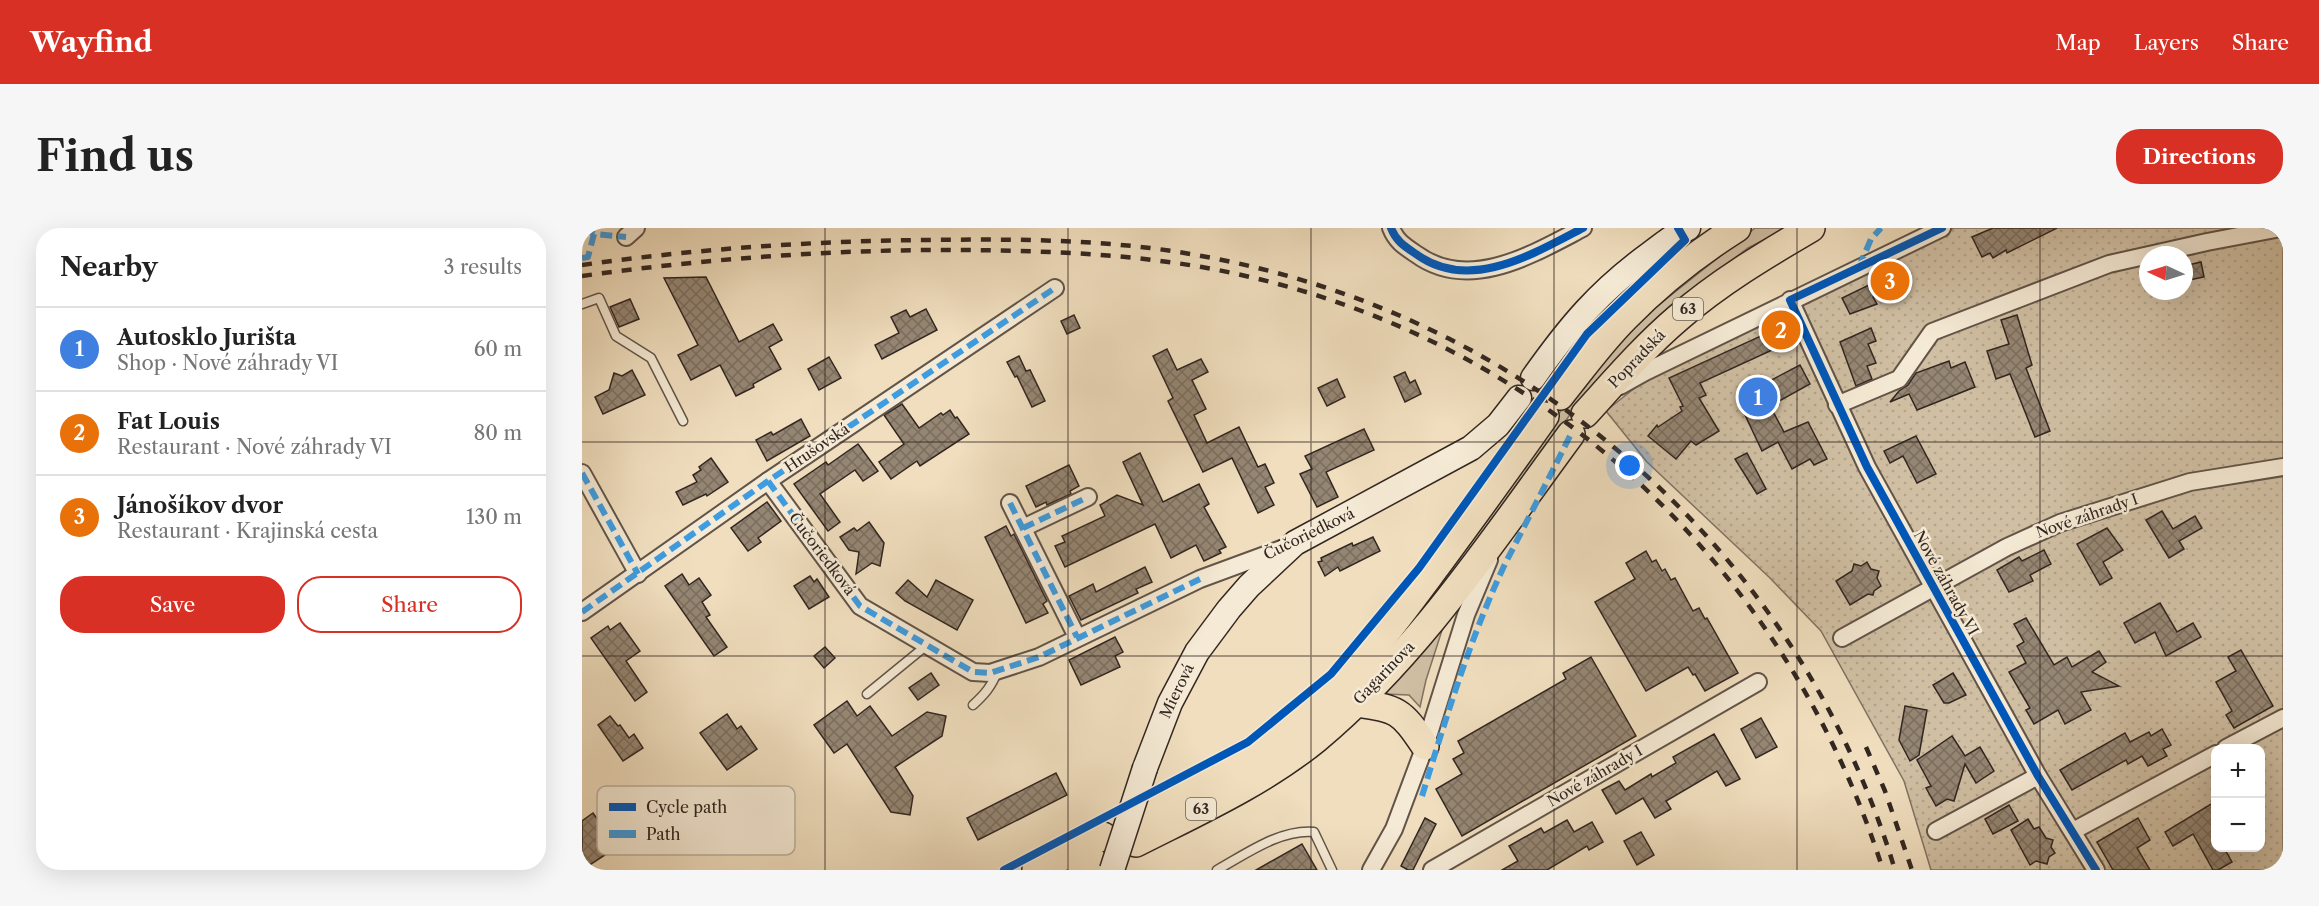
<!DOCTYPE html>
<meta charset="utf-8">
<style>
body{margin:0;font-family:"Libre Caslon Text",serif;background:#f6f6f6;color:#222}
.controls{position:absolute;right:18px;bottom:18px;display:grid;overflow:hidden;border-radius:12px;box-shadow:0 6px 24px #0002}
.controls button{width:54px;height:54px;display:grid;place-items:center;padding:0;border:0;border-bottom:2px solid #e0e0e0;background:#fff;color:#222;font:30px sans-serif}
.compass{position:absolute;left:1557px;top:18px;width:54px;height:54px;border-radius:50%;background:#fff;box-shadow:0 6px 24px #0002;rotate:274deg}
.you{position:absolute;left:1048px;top:238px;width:21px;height:21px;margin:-15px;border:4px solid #fff;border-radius:50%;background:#1a73e8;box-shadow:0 0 0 9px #1a73e833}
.badge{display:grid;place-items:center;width:39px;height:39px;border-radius:50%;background:#d93025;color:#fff;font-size:20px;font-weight:700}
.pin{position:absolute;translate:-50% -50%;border:3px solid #fff;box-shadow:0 2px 6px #0006}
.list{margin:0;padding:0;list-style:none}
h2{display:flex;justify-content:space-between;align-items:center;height:78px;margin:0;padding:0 24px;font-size:26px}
h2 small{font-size:20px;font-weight:400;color:#767676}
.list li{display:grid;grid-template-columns:39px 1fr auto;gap:18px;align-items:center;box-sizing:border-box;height:84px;padding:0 24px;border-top:2px solid #e0e0e0}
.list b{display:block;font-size:22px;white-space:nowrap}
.list p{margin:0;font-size:20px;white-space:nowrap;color:#767676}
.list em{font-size:20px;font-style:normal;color:#767676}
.actions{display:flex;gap:12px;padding:18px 24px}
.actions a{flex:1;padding:14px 0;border:2px solid #d93025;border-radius:24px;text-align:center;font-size:21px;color:#d93025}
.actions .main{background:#d93025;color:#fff}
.map{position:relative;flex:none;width:1701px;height:642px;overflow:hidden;border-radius:24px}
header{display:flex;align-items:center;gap:36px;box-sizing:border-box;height:84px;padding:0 30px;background:#d93025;color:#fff}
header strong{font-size:28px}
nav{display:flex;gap:33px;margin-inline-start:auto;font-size:21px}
.intro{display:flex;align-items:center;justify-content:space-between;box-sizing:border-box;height:144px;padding:0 36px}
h1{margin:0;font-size:42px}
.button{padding:15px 27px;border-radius:24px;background:#d93025;color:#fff;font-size:21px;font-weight:700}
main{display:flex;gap:36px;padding:0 36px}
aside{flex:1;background:#fff;border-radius:24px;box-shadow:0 6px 24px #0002}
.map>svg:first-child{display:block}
</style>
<header>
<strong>Wayfind</strong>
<nav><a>Map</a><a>Layers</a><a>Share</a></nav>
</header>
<div class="intro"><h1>Find us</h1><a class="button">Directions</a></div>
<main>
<aside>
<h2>Nearby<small>3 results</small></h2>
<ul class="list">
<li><span class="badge" style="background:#3f7fe0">1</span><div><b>Autosklo Jurišta</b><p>Shop · Nové záhrady VI</p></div><em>60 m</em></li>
<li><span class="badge" style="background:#e8710a">2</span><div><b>Fat Louis</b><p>Restaurant · Nové záhrady VI</p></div><em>80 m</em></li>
<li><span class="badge" style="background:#e8710a">3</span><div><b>Jánošíkov dvor</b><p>Restaurant · Krajinská cesta</p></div><em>130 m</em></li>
</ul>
<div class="actions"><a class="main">Save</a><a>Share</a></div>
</aside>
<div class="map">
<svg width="1701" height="642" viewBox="0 0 1701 642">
<defs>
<pattern id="garden-dots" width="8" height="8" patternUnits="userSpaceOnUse" patternTransform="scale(1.5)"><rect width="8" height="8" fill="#d0bfa3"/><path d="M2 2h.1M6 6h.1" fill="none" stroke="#b3a48c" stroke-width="1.8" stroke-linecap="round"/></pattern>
<pattern id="building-cross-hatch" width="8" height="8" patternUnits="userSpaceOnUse" patternTransform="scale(1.5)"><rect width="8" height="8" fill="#958673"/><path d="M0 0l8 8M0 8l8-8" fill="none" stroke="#7a6d5e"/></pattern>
</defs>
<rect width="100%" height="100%" fill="#f0debe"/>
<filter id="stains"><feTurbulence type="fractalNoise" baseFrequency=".00333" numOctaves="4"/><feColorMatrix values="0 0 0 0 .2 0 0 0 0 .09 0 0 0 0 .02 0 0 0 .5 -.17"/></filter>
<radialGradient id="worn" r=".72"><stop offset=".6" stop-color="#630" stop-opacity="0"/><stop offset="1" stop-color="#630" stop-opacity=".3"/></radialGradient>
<g fill="#d0bfa3" stroke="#817262" stroke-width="1.5">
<path d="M1173 0H1205L1166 20 1093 76 1018 150 987 188 923 279 793 445 921 259 1013 138 1063 88Z"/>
<path d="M862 396 844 452 838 479 827 467 803 466Z"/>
</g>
<path fill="url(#garden-dots)" stroke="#817262" stroke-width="1.5" fill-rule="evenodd" d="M1372 0H1701V642H1349L1322 553 1239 403 1188 350 1065 234 1024 183 1064 151ZM1566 27H1602V63H1566ZM1634 520H1678V620H1634Z"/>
<g fill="url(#building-cross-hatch)" stroke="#322621" stroke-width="1.5">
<path d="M1411 0H1475L1425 25 1424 22 1411 30 1408 25 1400 29 1390 9Z"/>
<path d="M1619 34 1622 49 1602 53V38Z"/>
<path d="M1320 41 1326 52 1291 69 1295 76 1268 86 1260 70Z"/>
<path d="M124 49 157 114 191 96 200 112 187 119 199 141 171 156 172 159 154 168 138 137 109 152 96 127 116 117 82 50Z"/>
<path d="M48 71 57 91 37 99 28 79Z"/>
<path d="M344 81 355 102 300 131 293 117 317 105 309 89 324 82 328 89Z"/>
<path d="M492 87 498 100 485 106 479 93Z"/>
<path d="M1435 87 1450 137 1444 140 1468 203 1453 209 1428 146 1414 151 1405 123 1427 116 1419 92Z"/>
<path d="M1205 96 1212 112 1118 155 1124 167 1117 170 1137 203 1114 217 1109 213 1094 231 1066 208 1075 197 1076 199 1100 183 1098 179 1101 178 1087 150Z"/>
<path d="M1289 100 1294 113 1286 116 1294 135 1285 138 1290 151 1274 158 1258 114Z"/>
<path d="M585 121 595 142 619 131 626 144 610 152 624 181 612 187 625 215 657 199 676 239 683 236 692 255 683 259 692 277 676 285 650 230 621 244 586 173 591 170 571 128Z"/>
<path d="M437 128 444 143 448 142 463 173 450 179 435 148 433 149 425 134Z"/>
<path d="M247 129 259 150 237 162 226 141Z"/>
<path d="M1367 133 1369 140 1383 134 1393 159 1335 182 1327 166 1308 174 1317 163 1326 157 1334 145Z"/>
<path d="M1218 137 1228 156 1188 178 1202 204 1226 194 1245 231 1232 237 1228 231 1210 241 1196 214 1180 223 1155 170Z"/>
<path d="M50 142 63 167 21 186 13 169 27 162 32 145 40 148Z"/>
<path d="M823 144 828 155 833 152 839 166 823 174 812 149Z"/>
<path d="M755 151 763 169 745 178 736 160Z"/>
<path d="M320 176 337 200 359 185 361 187 368 182 373 190 375 189 387 206 338 238 335 233 309 251 297 234 322 216 302 187Z"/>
<path d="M219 191 228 208 185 233 174 212 189 204 191 207Z"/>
<path d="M782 201 792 222 744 244 756 269 735 279 718 246 730 241 723 228Z"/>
<path d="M1334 208 1354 246 1335 255 1321 228 1308 235 1302 223Z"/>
<path d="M276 216 296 243 281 253 273 242 238 266 258 294 246 303 212 256 244 234 246 237Z"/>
<path d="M558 225 581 274 617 256 627 276 622 279 644 319 637 322 639 325 622 333 614 317 589 330 573 296 483 339 473 318 483 314 480 308 523 288 518 277 535 267 561 277 541 234Z"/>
<path d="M1165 225 1184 261 1175 266 1153 231Z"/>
<path d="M129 230 146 254 125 268 124 266 101 277 94 264 115 254 111 247 119 242 117 239Z"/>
<path d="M487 237 497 258 488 263 489 266 465 277 464 274 454 279 444 258Z"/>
<path d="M185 274 199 293 176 310 179 314 166 323 149 300Z"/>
<path d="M1580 283 1591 301 1613 288 1620 300 1597 313 1602 321 1587 330 1564 292Z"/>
<path d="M287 294 302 315 298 338 290 335 274 346 277 324 267 322 258 309 272 300 275 303Z"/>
<path d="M424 298 429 308 432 306 465 373 461 376 466 385 444 395 403 309Z"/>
<path d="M1525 300 1541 322 1521 334 1530 350 1518 357 1495 316Z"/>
<path d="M791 309 798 323 758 343 756 339 743 348 736 334 740 333 739 330 770 315 771 318Z"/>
<path d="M1462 322 1469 336 1448 347 1451 353 1427 364 1415 342 1437 329 1440 333Z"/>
<path d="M1064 323 1070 334 1074 332 1080 343 1083 341 1089 352 1093 350 1111 383 1117 380 1123 391 1125 390 1156 445 1123 463 1113 446 1111 447 1106 439 1064 463 1013 374 1053 351 1044 335Z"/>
<path d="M1285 334 1289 341 1297 343 1295 350 1299 358 1292 363 1291 367 1286 366 1268 377 1254 353 1270 343 1272 336 1279 338Z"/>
<path d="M563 339 570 354 554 361 556 365 499 392 487 368 511 356 514 364Z"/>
<path d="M100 346 107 357 117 350 129 367 120 374 128 387 124 389 145 419 132 428 83 358Z"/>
<path d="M228 348 232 354 235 351 247 369 227 381 212 358Z"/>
<path d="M326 352 345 369 354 352 391 372 375 402 323 373 314 365Z"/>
<path d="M1578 375 1595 404 1611 395 1619 409 1584 428 1573 404 1553 415 1542 395Z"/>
<path d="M1444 390 1472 437 1485 429 1490 439 1517 423 1524 434 1510 444 1537 458 1499 464 1509 482 1483 496 1476 482 1452 496 1444 482 1448 480 1427 444 1444 435 1435 418 1442 414 1432 396Z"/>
<path d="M38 395 58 423 44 433 65 464 53 473 9 410 26 398 28 402Z"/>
<path d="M533 409 541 424 533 428 538 439 499 457 487 432Z"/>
<path d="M243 419 253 430 242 440 232 428Z"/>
<path d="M1659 422 1691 478 1652 500 1644 487 1650 483 1634 454 1654 443 1646 429Z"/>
<path d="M1009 429 1054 508 880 608 854 561 880 546 871 531 882 525 876 513 984 451 981 445Z"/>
<path d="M349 445 357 457 336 472 327 460Z"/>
<path d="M1371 445 1384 467 1367 475H1362L1351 457Z"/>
<path d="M265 473 275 488 288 478 310 508 345 484 364 488 360 508 313 539 331 568 328 587 309 584 265 516 252 525 232 497Z"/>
<path d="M1323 478 1345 482 1337 527 1328 533 1317 512Z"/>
<path d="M145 486 155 501 159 498 175 521 145 542 118 505Z"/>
<path d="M28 488 36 498 38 497 47 510 52 506 61 520 41 533 16 497Z"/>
<path d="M1179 490 1195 519 1174 530 1159 501Z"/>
<path d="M1580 501 1589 517 1581 521 1585 528 1566 538 1560 528 1546 536 1544 532 1490 562 1478 542 1543 505 1548 514 1567 504 1569 508Z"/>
<path d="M1132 506 1158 551 1144 558 1135 543 1084 573 1089 581 1073 590 1061 570 1034 586 1020 562 1037 553 1043 562 1069 546 1070 549 1094 535 1091 529Z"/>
<path d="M1370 508 1383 528 1398 519 1412 543 1394 555 1383 536 1372 573 1365 571 1354 578 1344 560 1349 558 1335 532Z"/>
<path d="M474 545 485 567 396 612 385 590Z"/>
<path d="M1634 573V620H1642L1650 634 1636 642H1631L1611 606 1591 618 1583 604Z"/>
<path d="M1427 577 1436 593 1411 606 1403 591Z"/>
<path d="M11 585 35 619 0 642V593Z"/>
<path d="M843 590 854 596 831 642H826L819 638Z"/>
<path d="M1556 590 1568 612 1555 620 1568 642H1531L1515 614Z"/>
<path d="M1446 591 1452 601 1457 599 1464 610 1471 612 1469 619 1473 625 1467 629 1465 636 1454 633 1448 637 1429 602Z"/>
<path d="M985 592 992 604 1010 594 1021 614 1007 622 1005 618 965 642H920L936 633 927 618 959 600 962 605Z"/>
<path d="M1059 604 1072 627 1055 637 1042 613Z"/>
<path d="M720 616 735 642H674Z"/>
</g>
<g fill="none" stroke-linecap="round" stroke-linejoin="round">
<g stroke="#625448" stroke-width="11">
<g id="lane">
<path d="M0 76 17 70 34 108 69 130 101 193"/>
<path d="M285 466 345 417"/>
<path d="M391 477C402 467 410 458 415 444"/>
<path d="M635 642C664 626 698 601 732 604L750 642"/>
</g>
</g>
<g stroke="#625448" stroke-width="20">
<g id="street">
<path d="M809 0C814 13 822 18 834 26 887 65 951 26 1001 0"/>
<path d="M44 9 54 0"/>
<path d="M1208 72 1285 239 1456 548 1514 642"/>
<path d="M1038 158 1063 144 1360 0"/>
<path d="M1255 177 1317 151 1350 104 1527 36 1625 14 1699 0"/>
<path d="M0 245 56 346"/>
<path d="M186 253 278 378 391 444 408 445 457 429 618 351 702 320"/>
<path d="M428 275 495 409"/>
<path d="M441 300 506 269"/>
<path d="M0 384 186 253 473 60"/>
<path d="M1260 410 1425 319 1478 295 1608 254 1701 239"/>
<path d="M1644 520 1701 490"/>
<path d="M1354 603 1456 548"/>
<path d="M1491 603 1634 526"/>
<path d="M789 642 812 601 843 518 884 387 907 332"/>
<path d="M850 642 1176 454"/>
</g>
</g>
<g stroke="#322621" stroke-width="27">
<g id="secondary">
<path d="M951 150C987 99 1017 63 1068 26 1080 17 1092 7 1106 0"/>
<path d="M563 540 588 475 615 424 647 381 667 358 713 315 889 220 916 197 937 170"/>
</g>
</g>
<g stroke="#322621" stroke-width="30">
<g id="primary">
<path d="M978 168C999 142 1019 114 1043 90 1077 55 1114 26 1155 0"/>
<path d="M1003 186C1033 153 1062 119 1096 90 1136 55 1183 27 1229 0"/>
<path d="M774 475C816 481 819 482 843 518"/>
<path d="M562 588C621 557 681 526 732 482 780 440 818 387 856 336 892 287 928 238 963 188"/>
<path d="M554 615C615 584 680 555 734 511 837 425 910 313 989 206"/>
<path d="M454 642 521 608"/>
<path d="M499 642 513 635"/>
</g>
</g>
<use href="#lane" stroke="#f5ead5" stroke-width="8"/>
<use href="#street" stroke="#f5ead5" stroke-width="16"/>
<use href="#secondary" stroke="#f5ead5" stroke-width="24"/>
<use href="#primary" stroke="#f0debe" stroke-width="27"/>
<g stroke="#322621" stroke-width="4.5" stroke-dasharray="10 10" stroke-linecap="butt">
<path d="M0 37C114 21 229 13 344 12 419 11 494 11 568 20 772 46 954 134 1098 280 1198 381 1272 506 1313 642"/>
<path d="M0 48C129 30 258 21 388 22 467 23 547 26 625 40 949 99 1202 330 1301 642"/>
<path d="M1284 519 1303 563 1330 642"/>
</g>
<g stroke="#322621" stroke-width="27" stroke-linecap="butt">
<path id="secondary-bridge" d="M530 642 563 540"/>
</g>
<use href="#secondary-bridge" stroke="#f5ead5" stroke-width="24"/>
<g stroke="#3e9ce0" stroke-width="6" stroke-dasharray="12 6" stroke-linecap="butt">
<path d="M2 0 12 6 44 9"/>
<path d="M0 30 6 29 12 6"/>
<path d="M1277 39 1289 11 1299 0"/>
<path d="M0 245 56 346"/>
<path d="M186 253 278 378 391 444 408 445 457 429 618 351"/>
<path d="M428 275 495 409"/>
<path d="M441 300 506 269"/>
<path d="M0 384 186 253 473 60"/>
<path d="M840 568C864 490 888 410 923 336 945 293 967 250 989 206"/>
</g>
<g stroke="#f5ead5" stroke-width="11">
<g id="cycleway">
<path d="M809 0C814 13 822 18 834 26 887 65 951 26 1001 0"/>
<path d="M1360 0 1208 72 1285 239 1456 548 1514 642"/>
<path d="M422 642 666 514 749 446 837 340 1005 106 1103 12 1096 0"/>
</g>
</g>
<use href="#cycleway" stroke="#0057b8" stroke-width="8"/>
</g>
<path fill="none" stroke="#322621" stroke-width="1.5" stroke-opacity="0.55" d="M243 0V642M486 0V642M729 0V642M972 0V642M1215 0V642M1458 0V642M0 214H1701M0 428H1701"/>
<g text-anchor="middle" stroke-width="5" stroke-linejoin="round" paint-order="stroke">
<g fill="#f5ead5" stroke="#6c6157" stroke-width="1.5">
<rect x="1091" y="70" width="30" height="22" rx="4.5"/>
<rect x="604" y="570" width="30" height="22" rx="4.5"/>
</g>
<g font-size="14" font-weight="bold" fill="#322621">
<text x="1106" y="86">63</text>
<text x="619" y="586">63</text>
</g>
<g font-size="15" fill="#322621" stroke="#f5ead5">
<text transform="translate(1055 131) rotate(-46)" y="5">Popradská</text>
<text transform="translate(235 220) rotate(-34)" y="5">Hrušovská</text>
<text transform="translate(1505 288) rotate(-19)" y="5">Nové záhrady I</text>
<text transform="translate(727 306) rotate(-26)" y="5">Čučoriedková</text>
<text transform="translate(240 326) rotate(53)" y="5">Čučoriedková</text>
<text transform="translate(1364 355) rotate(61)" y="5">Nové záhrady VI</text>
<text transform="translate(802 445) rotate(-46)" y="5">Gagarinova</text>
<text transform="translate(595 463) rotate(-64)" y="5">Mierová</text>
<text transform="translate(1013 548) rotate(-30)" y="5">Nové záhrady I</text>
</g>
</g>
<rect x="15" y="558" width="198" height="69" rx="9" fill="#f5ead5" stroke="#baaf9f" stroke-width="1.5"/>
<rect x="27" y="575" width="27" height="8" fill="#0057b8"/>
<rect x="27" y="602" width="27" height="8" fill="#3e9ce0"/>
<g font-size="16" fill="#322621">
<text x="64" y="585">Cycle path</text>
<text x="64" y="612">Path</text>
</g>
<rect width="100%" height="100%" filter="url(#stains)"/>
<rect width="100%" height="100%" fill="url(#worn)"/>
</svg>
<div class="controls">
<button>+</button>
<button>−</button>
</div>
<svg class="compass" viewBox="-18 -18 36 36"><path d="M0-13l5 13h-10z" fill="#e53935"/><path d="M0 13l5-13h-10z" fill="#767676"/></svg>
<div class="you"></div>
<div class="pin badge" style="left:1176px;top:169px;background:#3f7fe0">1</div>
<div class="pin badge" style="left:1199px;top:102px;background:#e8710a">2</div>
<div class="pin badge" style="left:1308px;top:53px;background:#e8710a">3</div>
</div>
</main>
